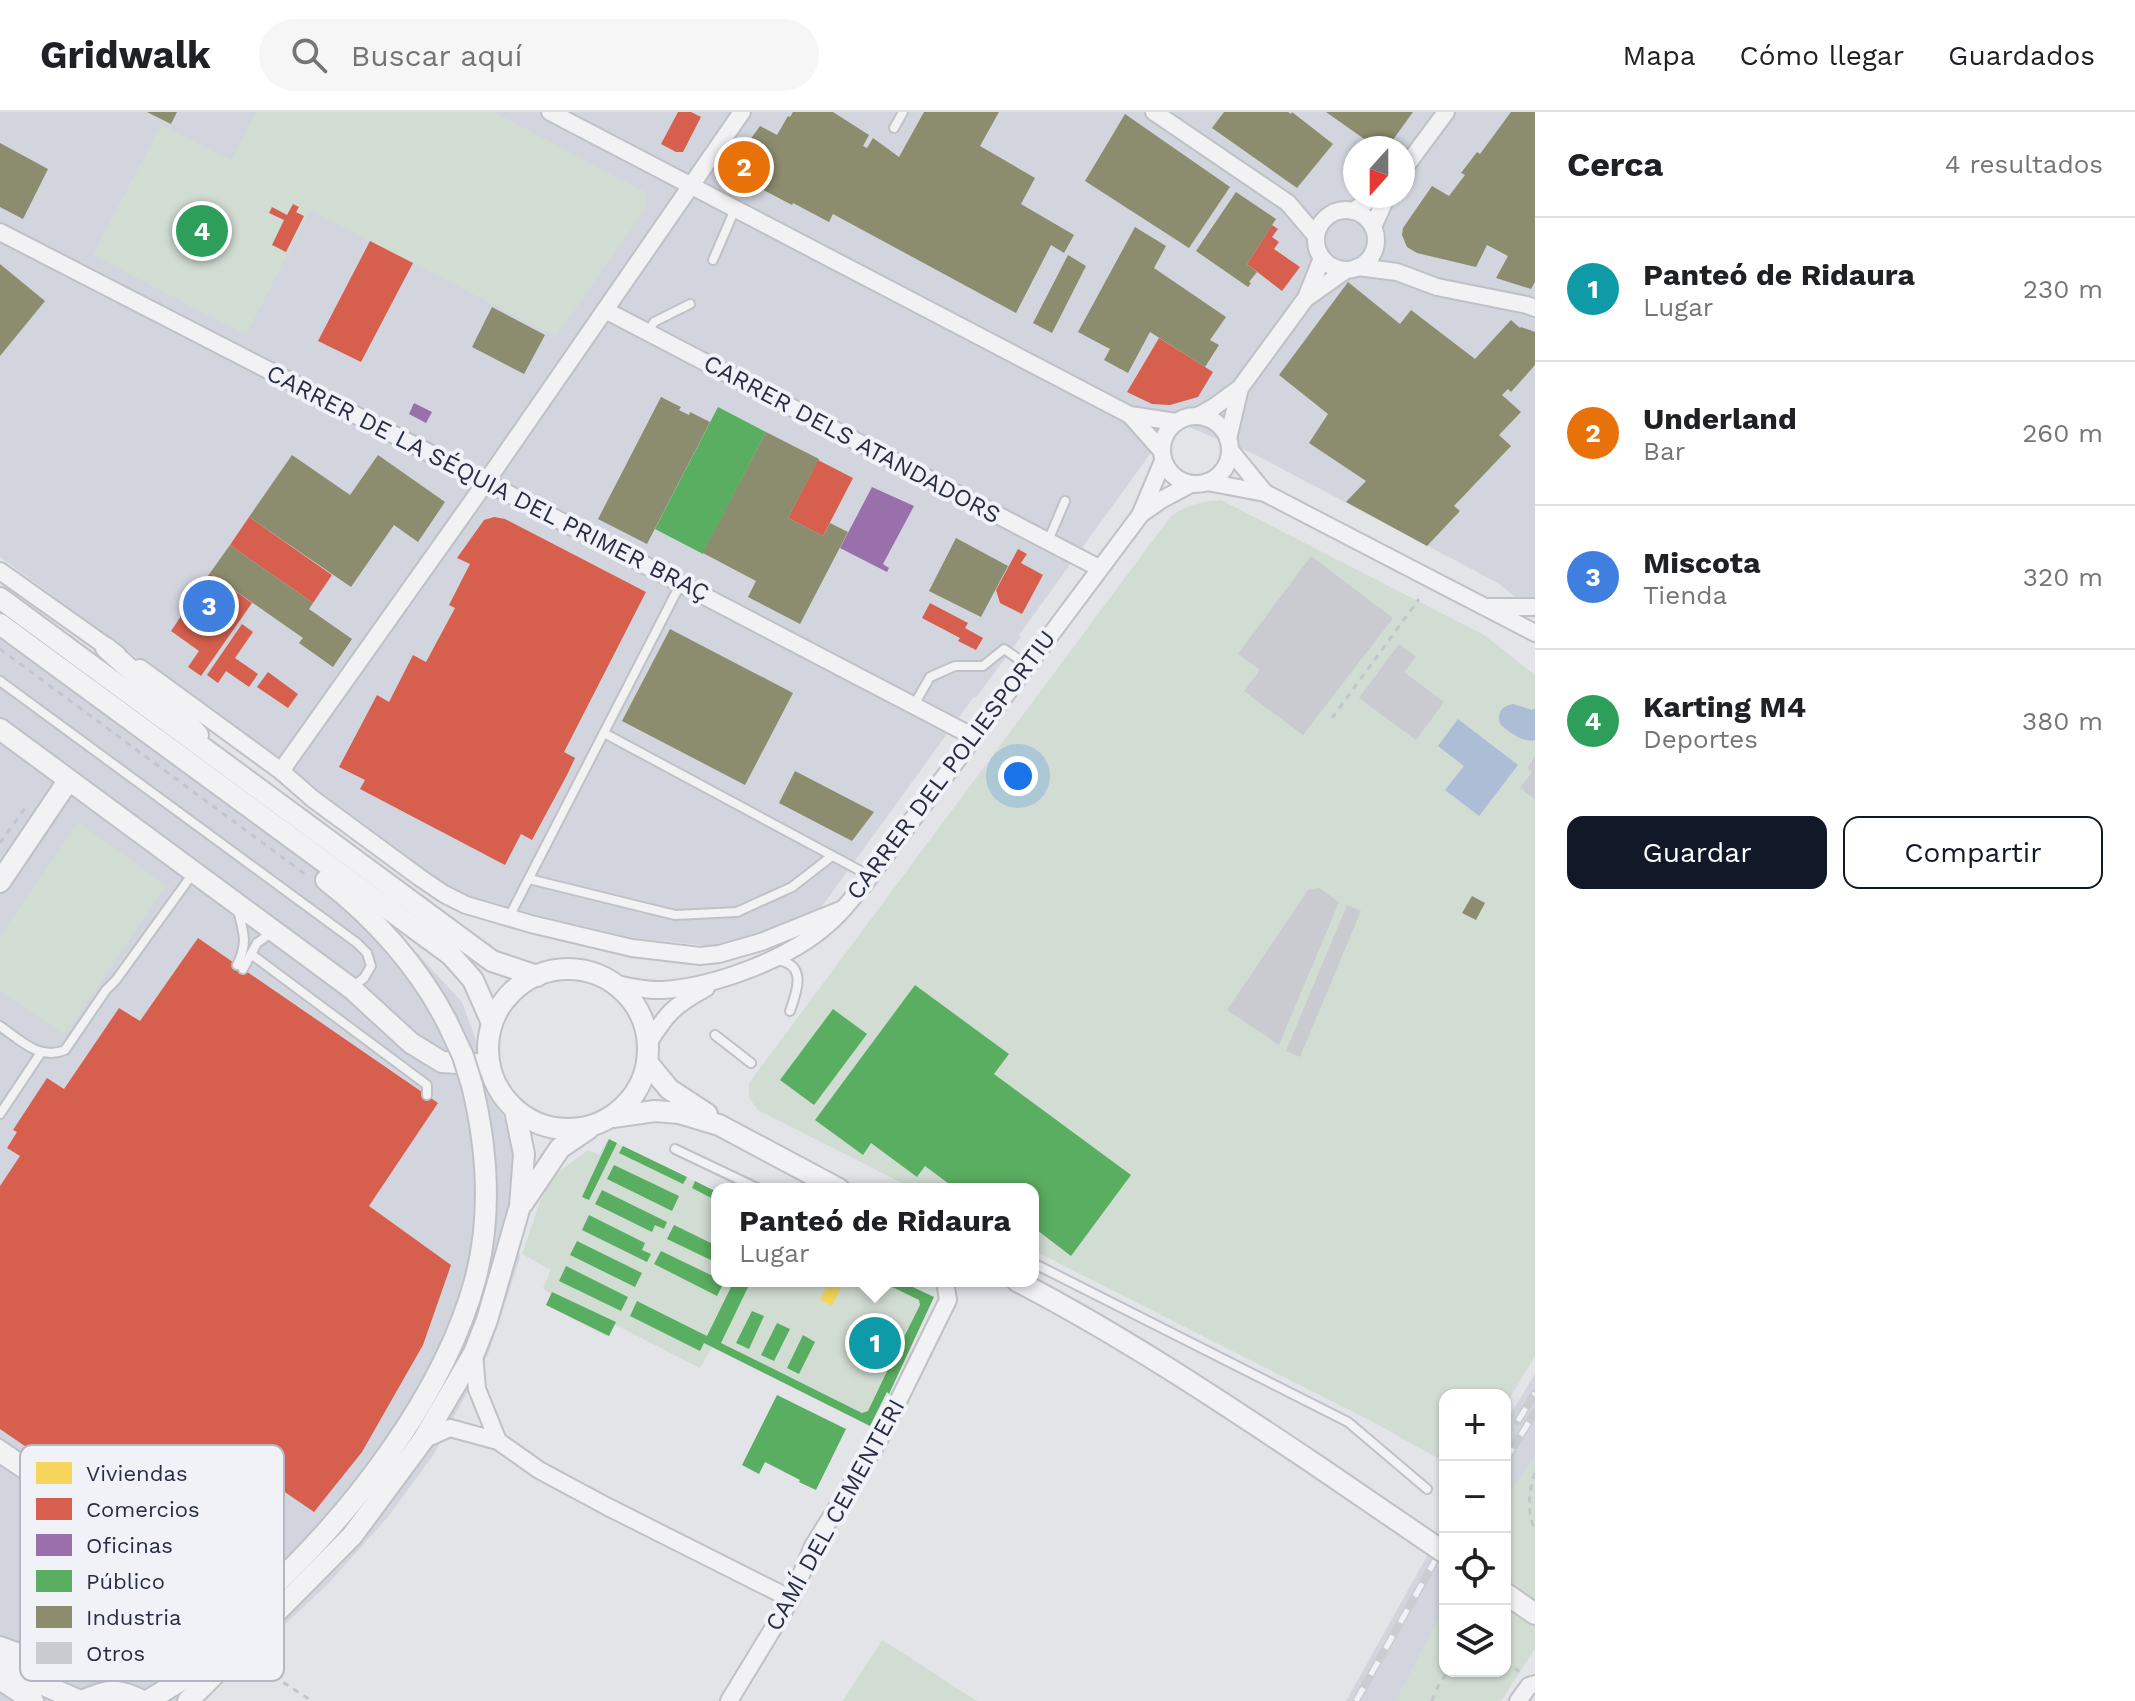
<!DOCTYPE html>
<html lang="es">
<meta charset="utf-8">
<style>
body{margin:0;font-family:"Work Sans",sans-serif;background:#f6f6f6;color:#202124}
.controls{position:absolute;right:24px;bottom:24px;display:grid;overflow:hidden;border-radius:16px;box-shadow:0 2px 6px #0004}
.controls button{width:72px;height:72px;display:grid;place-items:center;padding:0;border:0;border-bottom:2px solid #e0e0e0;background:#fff;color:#202124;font:40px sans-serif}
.compass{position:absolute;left:1343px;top:24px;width:72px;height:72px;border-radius:50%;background:#fff;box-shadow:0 2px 6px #0004;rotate:201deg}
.you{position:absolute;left:1018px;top:664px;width:28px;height:28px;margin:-20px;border:6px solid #fff;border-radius:50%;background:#1a73e8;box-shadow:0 0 0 12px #1a73e833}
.badge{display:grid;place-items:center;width:52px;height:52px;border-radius:50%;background:#111827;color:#fff;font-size:26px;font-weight:700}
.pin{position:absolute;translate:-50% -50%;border:4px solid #fff;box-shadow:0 2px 8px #0006}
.popup{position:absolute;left:711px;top:1071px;width:328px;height:104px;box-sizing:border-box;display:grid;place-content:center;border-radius:16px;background:#fff;filter:drop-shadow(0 2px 6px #0005);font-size:26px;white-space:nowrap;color:#757577}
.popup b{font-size:30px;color:#202124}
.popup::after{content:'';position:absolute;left:50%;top:100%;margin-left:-16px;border:16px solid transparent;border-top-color:#fff}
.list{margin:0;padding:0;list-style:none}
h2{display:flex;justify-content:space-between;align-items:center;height:104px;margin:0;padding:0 32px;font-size:34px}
h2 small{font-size:26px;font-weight:400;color:#757577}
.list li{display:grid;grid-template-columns:52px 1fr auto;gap:24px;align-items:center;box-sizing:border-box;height:144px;padding:0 32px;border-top:2px solid #e0e0e0}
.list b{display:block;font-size:30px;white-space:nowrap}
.list p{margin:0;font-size:26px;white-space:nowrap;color:#757577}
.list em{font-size:26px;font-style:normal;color:#757577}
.actions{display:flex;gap:16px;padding:24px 32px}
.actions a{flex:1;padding:18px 0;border:2px solid #111827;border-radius:16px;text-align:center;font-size:28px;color:#111827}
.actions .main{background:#111827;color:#fff}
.icon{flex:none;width:44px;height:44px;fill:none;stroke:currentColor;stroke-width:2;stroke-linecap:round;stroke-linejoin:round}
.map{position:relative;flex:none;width:1535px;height:1589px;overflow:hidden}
header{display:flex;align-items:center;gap:48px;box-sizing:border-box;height:112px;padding:0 40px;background:#fff;border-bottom:2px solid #e0e0e0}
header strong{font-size:38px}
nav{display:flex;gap:44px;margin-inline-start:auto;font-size:28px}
.search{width:560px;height:72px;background:#f6f6f6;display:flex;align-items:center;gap:20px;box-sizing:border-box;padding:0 28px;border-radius:44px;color:#757577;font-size:30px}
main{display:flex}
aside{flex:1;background:#fff}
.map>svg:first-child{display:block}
</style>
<header>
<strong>Gridwalk</strong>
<div class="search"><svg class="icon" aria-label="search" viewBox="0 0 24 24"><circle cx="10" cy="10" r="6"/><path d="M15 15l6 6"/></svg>Buscar aquí</div>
<nav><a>Mapa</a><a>Cómo llegar</a><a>Guardados</a></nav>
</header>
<main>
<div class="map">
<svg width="1535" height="1589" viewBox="0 0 1535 1589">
<rect width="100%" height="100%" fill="#e2e4e8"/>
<g fill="#d2d5de" fill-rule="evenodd">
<path d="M0 0H1535V501L1498 471 1254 342 1174 309 1019 523 1021 525 977 584 973 586 820 797 730 836 634 826 463 785 0 445ZM1355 36H1403V84H1355Z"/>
<path d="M0 527 378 799 462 890 511 1026 520 1146 489 1240 434 1342 387 1406 328 1472 208 1584 205 1589H0Z"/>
<path d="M1535 1262V1344L1505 1390V1311Z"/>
<path d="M1445 1412V1495L1396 1589H1346Z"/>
</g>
<g fill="#d1dcd2">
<path d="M256 0H494L645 80 646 96 556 225 310 98 246 223 93 143 161 12 231 48Z"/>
<path d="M1221 388 1484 523 1535 563V1244L1505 1294V1283H1445V1350L1373 1310 1033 1138V1077H914L758 998 749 986V971L1171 404C1187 393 1201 390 1221 388Z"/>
<path d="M78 710 166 773 65 923 0 879V824Z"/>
<path d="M608 1027 717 1080V1169H898L931 1185 869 1313 712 1235 700 1256 614 1212 606 1224 546 1193 551 1183 543 1176 551 1158 522 1142 541 1087 553 1064 588 1038 599 1043Z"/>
<path d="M1535 1344V1536L1501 1589H1396L1445 1495V1559H1505V1390Z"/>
<path d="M882 1528 977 1589H843Z"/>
</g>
<g fill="#aebdd6">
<path d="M1513 592 1532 598 1535 596V628C1523 631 1509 620 1500 612 1497 600 1502 594 1513 592Z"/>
<path d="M1458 607 1518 653 1479 704 1445 678 1464 654 1438 634Z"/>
</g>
<path fill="#f6d55c" d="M829 1169H844L832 1194 820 1188Z"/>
<g fill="#d6604d">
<path d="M678 0H691L701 5 683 40H676L661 32Z"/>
<path d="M293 92 299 95 296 100 304 104 286 140 272 133 284 108 269 101 272 95 287 103Z"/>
<path d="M1272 113 1278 117 1272 125 1279 130 1274 137 1300 155 1282 179 1247 152Z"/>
<path d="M370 129 413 151 361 250 318 229Z"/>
<path d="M1159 226 1213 260 1198 285 1170 293 1152 292 1127 280Z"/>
<path d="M818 348 853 366 823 424 788 406Z"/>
<path d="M249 405 332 463 313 491 230 433Z"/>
<path d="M494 405 505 407 646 480 564 640 575 646 567 663 532 728 521 722 505 753 360 677 365 668 339 655 377 583 389 590 413 543 426 550 455 496 449 493 470 452 457 446 484 408Z"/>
<path d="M1018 437 1027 442 1021 451 1043 463 1022 502 1000 491 996 478Z"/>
<path d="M210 461 252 491 201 564 188 555 199 539 171 519Z"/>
<path d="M930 491 968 511 965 516 983 526 976 538 958 529 960 526 922 506Z"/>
<path d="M242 512 253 520 235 546 258 562 249 575 226 559 218 571 207 563Z"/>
<path d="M268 560 298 582 288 596 257 575Z"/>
<path d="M198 826 438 991 369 1094 451 1153 423 1233 362 1340 314 1400 276 1374 235 1431H166L0 1317V1074L20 1044 7 1036 17 1020 13 1018 47 966 64 977 119 896 140 909Z"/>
</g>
<g fill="#9970ab">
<path d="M414 291 432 300 426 311 409 302Z"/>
<path d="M872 375 914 394 883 452 889 456 887 460 840 436Z"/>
</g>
<g fill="#5aae61">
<path d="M718 295 766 320 703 442 655 417Z"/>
<path d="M915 873 1009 942 994 962 1131 1063 1071 1144 1033 1115V1077H956L925 1054 917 1065 871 1031 863 1043 815 1008Z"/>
<path d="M833 897 867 922 814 993 780 968Z"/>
<path d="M609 1027 617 1031 589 1088 582 1085Z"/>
<path d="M623 1034 687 1065 683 1072 619 1041Z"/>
<path d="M614 1053 679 1084 672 1099 607 1067Z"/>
<path d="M695 1069 717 1080V1089L692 1076Z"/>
<path d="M602 1078 667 1110 664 1117 655 1113 652 1120 595 1092Z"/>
<path d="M589 1103 645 1131 642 1138 651 1142 647 1150 582 1118Z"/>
<path d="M674 1113 717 1134V1151L667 1127Z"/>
<path d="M577 1129 642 1161 635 1175 570 1143Z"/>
<path d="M661 1139 717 1166V1169L724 1170 717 1184 654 1152Z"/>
<path d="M566 1154 628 1185 621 1199 559 1169Z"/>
<path d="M734 1169H751L721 1231 862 1301 868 1299 891 1251 889 1250 894 1240 896 1241 920 1193 919 1188 880 1169H900L934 1185 889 1282 887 1280 870 1314 704 1231 700 1239 630 1204 637 1189 707 1224Z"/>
<path d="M552 1180 616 1210 609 1224 546 1193Z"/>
<path d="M752 1199 764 1204 749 1237 736 1231Z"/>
<path d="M777 1211 790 1217 774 1249 761 1243Z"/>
<path d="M803 1223 815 1230 799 1262 787 1256Z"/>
<path d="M777 1283 846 1317 816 1378 799 1370 800 1368 765 1350 759 1362 742 1353Z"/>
</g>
<g fill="#8c8c6e">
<path d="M147 0H177L171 12Z"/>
<path d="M793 0H833L869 23 863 34 867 36 873 26 899 45 924 0H999L980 34 1035 66 1021 92 1074 123 1064 141 1051 133 1016 201 833 102 829 110 793 91 792 93 756 74 759 67 733 54 736 47 760 14 777 23 788 4 790 5Z"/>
<path d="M1224 0H1288L1291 2 1292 0 1333 32 1297 76 1212 16Z"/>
<path d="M1326 0H1413L1387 36H1377Z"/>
<path d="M1511 0H1535V170L1531 177 1496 166 1508 144 1487 133 1476 155 1417 141 1407 135 1402 123 1403 116 1432 74 1449 84 1465 63 1461 61 1477 40 1480 42Z"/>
<path d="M1125 2 1230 75 1189 136 1085 69Z"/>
<path d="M0 31 48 57 23 107 0 95Z"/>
<path d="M1236 80 1276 107 1247 152 1257 160 1249 170 1251 171 1248 175 1196 139Z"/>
<path d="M1135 115 1166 134 1154 156 1226 205 1210 228 1219 233 1205 255 1150 220 1128 261 1104 248 1110 237 1078 220Z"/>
<path d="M1068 143 1086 154 1052 221 1033 211Z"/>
<path d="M0 152 45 189 0 244Z"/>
<path d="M1348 170 1400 212 1411 198 1475 247 1511 208 1520 216 1521 215 1535 220V253L1511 280 1508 277 1502 283 1521 300 1499 323 1511 334 1454 394 1460 399 1427 434 1346 390 1366 369 1309 331 1328 302 1279 263Z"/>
<path d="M492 195 545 223 524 262 472 235Z"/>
<path d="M661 285 681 295 679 298 689 303 690 300 710 310 647 432 598 407Z"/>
<path d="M766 320 819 347 788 406 823 424 830 411 848 420 800 512 748 485 756 469 703 441Z"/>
<path d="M292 343 350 383 378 343 445 390 418 430 394 413 351 475 249 405Z"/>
<path d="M956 426 1008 454 981 505 929 479Z"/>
<path d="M230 433 313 491 309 497 352 527 333 555 299 531 303 526 210 461Z"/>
<path d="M670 517 793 581 745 673 622 609Z"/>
<path d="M795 659 874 700 852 729 779 691Z"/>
<path d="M1472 784 1485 791 1476 808 1462 801Z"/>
</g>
<g fill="#c9cbd0">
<path d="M1311 444 1393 506 1303 623 1244 579 1260 558 1238 542Z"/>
<path d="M1399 532 1416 545 1404 560 1444 590 1416 628 1359 586Z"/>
<path d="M1535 645V687L1520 676 1532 660 1527 656Z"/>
<path d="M1319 776 1339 790 1279 933 1227 898 1308 778Z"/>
<path d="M1347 793 1361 799 1300 945 1286 939Z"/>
</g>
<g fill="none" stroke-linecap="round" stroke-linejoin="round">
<g stroke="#bfc1c6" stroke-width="12">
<g id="service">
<path d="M894 16 903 0"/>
<path d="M713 148 735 97"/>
<path d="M648 220 654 210 690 192"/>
<path d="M1048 429 1065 389"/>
<path d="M0 569 357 831 367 841 371 854 364 866 352 875"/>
<path d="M914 593 930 565 955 554H983L1004 537 1027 553"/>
<path d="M604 621 870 764"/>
<path d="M529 767 675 803 737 800 792 775 832 744"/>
<path d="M509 805 681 471"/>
<path d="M251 842 427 973V983"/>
<path d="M775 848C807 851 798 877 790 899"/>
<path d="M237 853C248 832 244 821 238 799"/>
<path d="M243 857 257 831 271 821"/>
<path d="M0 914C20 928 40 949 65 938L106 878 116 868 194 760"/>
<path d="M715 923 751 951"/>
<path d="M0 1002 40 942"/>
<path d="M675 1037 759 1077"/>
<path d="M1033 1151 1348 1310 1427 1377"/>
<path d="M0 1332 109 1406 118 1398"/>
<path d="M0 1339 111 1415 126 1403"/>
<path d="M0 1347 115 1424 135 1409"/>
</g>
</g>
<g stroke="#bfc1c6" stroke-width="20">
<g id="minor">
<path d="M550 0 1130 303 1176 310"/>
<path d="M1154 0 1288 91 1316 124"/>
<path d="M1403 58 1446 0"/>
<circle cx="1346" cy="128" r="30"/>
<path d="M1353 99 1375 84"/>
<path d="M1373 115 1387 84"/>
<path d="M0 120 486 370 974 625"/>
<path d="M1358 155 1397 160 1437 175 1527 193 1535 196"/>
<path d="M1308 185 1346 158"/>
<path d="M605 198 1099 456"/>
<path d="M1130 303 1161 338"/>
<circle cx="1196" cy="338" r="34"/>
<path d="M1198 304 1214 295 1240 276 1306 186 1322 146"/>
<path d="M1228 327 1240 276"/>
<path d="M1230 338 1265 381"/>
<path d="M1207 370 1265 381 1535 521"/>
<path d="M1141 401 1163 349"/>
<path d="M0 459 117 542"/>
<path d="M1489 495H1535"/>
<path d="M140 556 281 659 313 687 419 765 444 782 466 793 531 812 632 836 700 844 719 842 761 830 843 797"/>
<path d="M281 659 486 370 742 0"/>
<path d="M613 872C629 874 646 879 662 878 714 875 789 847 828 812 841 802 851 787 862 775L1141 402 1161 388 1191 372"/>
<path d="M647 933C667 901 673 894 706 876"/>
<path d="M474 1241 477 1277 498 1329"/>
<path d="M423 1328 450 1316 498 1329 539 1358 608 1395 791 1487"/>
<path d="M729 1589 791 1487 813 1434 878 1330 948 1188 945 1169"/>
<path d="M1518 1589 1529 1574 1535 1572"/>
</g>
</g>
<g stroke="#bfc1c6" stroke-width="24">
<g id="tertiary">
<path d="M0 486 492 849 537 864"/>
<path d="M0 512 451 843 473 868 492 911"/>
<path d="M106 536 179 601 198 623"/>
<path d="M0 617 351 876 411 931 442 950 489 953"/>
<path d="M326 768C374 805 419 855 447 910"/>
<path d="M0 770 68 669"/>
<circle cx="568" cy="937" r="80"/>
<path d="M647 950 669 977 707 1002"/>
<path d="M613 1005 655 999 679 1001 719 1013 839 1077"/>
<path d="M523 1091 560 1036 588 1017"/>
<path d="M1017 1169C1121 1223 1219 1288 1316 1353"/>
<path d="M1505 1481 1535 1502"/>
<path d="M0 1535C43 1551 77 1562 123 1558 133 1557 144 1557 153 1554 200 1542 229 1515 264 1483 352 1402 445 1282 476 1165 492 1102 487 1035 472 973"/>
<path d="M0 1548 23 1564 80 1589"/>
<path d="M0 1567 33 1589"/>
<path d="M82 1589C108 1577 116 1576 143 1589"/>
<path d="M147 1589 225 1542"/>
<path d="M188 1589 352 1424 423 1328 474 1241 487 1208 520 1094 524 1042 515 998"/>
</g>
</g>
<g stroke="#c4c5cb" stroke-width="3" stroke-dasharray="6 6" stroke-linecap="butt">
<path d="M0 537 309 765"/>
<path d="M1332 606 1419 487"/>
<path d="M0 731 26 695"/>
<path d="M1535 1361C1528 1380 1527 1400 1535 1418"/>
<path d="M1505 1549 1520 1560"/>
<path d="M253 1551 312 1589"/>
<path d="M1432 1589 1439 1572 1449 1559"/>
</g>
<use href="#service" stroke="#f2f2f4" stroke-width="8"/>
<use href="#minor" stroke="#f2f2f4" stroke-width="16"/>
<use href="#tertiary" stroke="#f2f2f4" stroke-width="20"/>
<g stroke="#caccd0" stroke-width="8">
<g id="rail">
<path d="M1518 1309 1535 1281"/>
<path d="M1505 1349 1535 1300"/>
<path d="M1356 1589 1445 1431"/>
</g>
</g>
<use href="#rail" stroke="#f0f2f8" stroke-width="5" stroke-dasharray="15" stroke-linecap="butt"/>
<g stroke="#bfc1c6" stroke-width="24" stroke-linecap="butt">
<g id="tertiary-bridge">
<path d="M447 910 463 944 472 973"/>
<path d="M1316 1353 1445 1441"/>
</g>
</g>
<use href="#tertiary-bridge" stroke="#f2f2f4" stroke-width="20"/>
</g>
<g text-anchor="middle" stroke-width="8" stroke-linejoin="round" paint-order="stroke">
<g font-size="24" fill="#272e44" stroke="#f0f2f8">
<text transform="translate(852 327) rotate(28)" y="8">CARRER DELS ATANDADORS</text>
<text transform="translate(488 371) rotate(27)" y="8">CARRER DE LA SÉQUIA DEL PRIMER BRAÇ</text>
<text transform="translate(951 653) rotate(-53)" y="8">CARRER DEL POLIESPORTIU</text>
<text transform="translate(835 1403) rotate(-61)" y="8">CAMÍ DEL CEMENTERI</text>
</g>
</g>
<rect x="20" y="1333" width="264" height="236" rx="12" fill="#f0f2f8" stroke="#b4b7c2" stroke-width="2"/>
<rect x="36" y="1350" width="36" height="22" fill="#f6d55c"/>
<rect x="36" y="1386" width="36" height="22" fill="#d6604d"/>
<rect x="36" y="1422" width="36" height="22" fill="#9970ab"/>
<rect x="36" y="1458" width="36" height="22" fill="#5aae61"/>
<rect x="36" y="1494" width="36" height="22" fill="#8c8c6e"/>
<rect x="36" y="1530" width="36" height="22" fill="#c9cbd0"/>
<g font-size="22" fill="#272e44">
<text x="86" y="1369">Viviendas</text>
<text x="86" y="1405">Comercios</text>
<text x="86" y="1441">Oficinas</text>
<text x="86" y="1477">Público</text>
<text x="86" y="1513">Industria</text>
<text x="86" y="1549">Otros</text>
</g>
</svg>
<div class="controls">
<button>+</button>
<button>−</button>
<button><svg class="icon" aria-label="locate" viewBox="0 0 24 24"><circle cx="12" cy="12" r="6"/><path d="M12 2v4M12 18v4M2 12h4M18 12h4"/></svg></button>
<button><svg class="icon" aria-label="layers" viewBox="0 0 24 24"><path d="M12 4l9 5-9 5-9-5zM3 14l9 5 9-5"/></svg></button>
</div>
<svg class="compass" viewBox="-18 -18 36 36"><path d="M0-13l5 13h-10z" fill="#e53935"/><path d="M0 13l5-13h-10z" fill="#757577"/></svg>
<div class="you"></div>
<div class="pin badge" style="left:875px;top:1231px;background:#0f9aa8">1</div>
<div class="popup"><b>Panteó de Ridaura</b>Lugar</div>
<div class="pin badge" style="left:744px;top:55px;background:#e8710a">2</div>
<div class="pin badge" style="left:209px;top:494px;background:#3f7fe0">3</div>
<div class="pin badge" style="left:202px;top:119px;background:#2e9e5b">4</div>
</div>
<aside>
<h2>Cerca<small>4 resultados</small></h2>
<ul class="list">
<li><span class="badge" style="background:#0f9aa8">1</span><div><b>Panteó de Ridaura</b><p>Lugar</p></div><em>230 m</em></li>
<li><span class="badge" style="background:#e8710a">2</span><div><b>Underland</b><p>Bar</p></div><em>260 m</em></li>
<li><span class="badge" style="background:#3f7fe0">3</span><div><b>Miscota</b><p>Tienda</p></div><em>320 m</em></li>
<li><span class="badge" style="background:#2e9e5b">4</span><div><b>Karting M4</b><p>Deportes</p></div><em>380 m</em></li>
</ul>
<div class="actions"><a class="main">Guardar</a><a>Compartir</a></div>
</aside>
</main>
